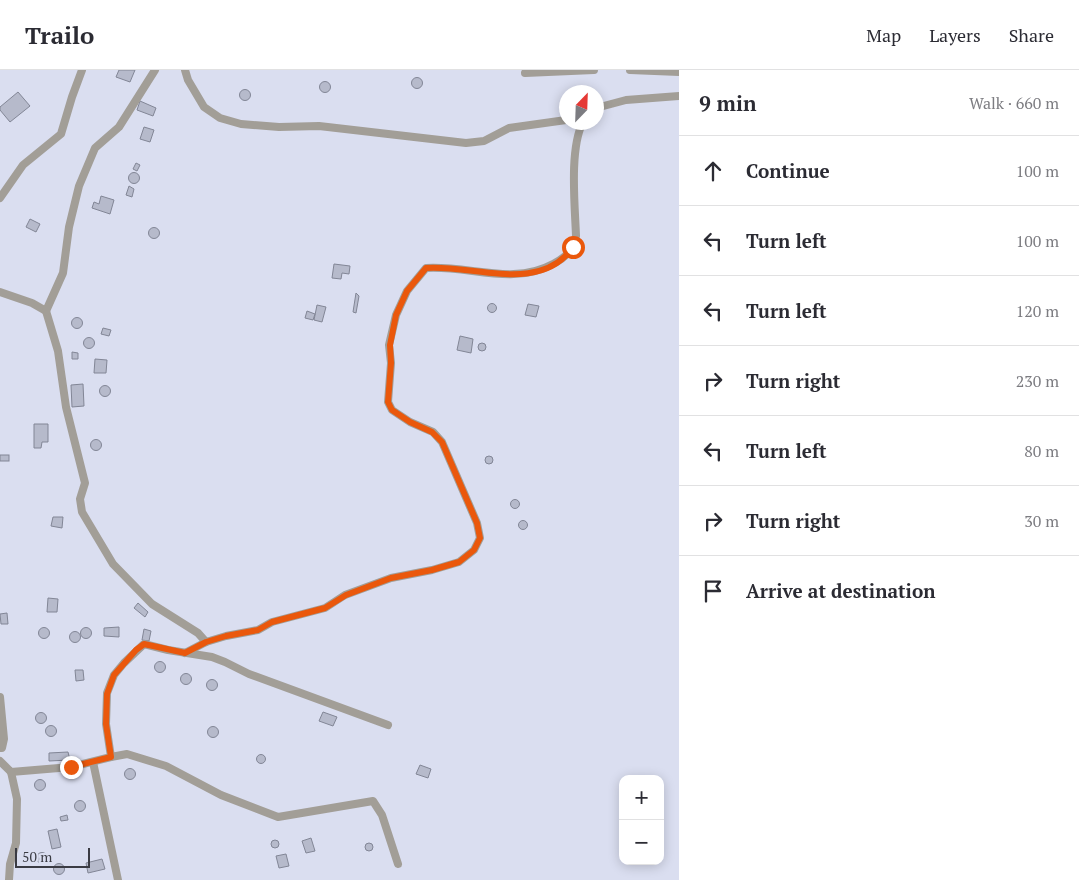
<!DOCTYPE html>
<meta charset="utf-8">
<style>
body{margin:0;font-family:"PT Serif",serif;background:#f7f7f7;color:#2b2b33}
.controls{position:absolute;right:15px;bottom:15px;display:grid;overflow:hidden;border-radius:10px;box-shadow:0 2px 12px #0003}
.controls button{width:45px;height:45px;display:grid;place-items:center;padding:0;border:0;border-bottom:1px solid #e1e1e2;background:#fff;color:#2b2b33;font:25px sans-serif}
.compass{position:absolute;left:559px;top:15px;width:45px;height:45px;border-radius:50%;background:#fff;box-shadow:0 2px 12px #0003;rotate:23deg}
.scale{position:absolute;left:15px;bottom:12px;width:75px;box-sizing:border-box;padding-left:5px;border:2px solid #3a3b43;border-top:0;font-size:14px;line-height:18px;white-space:nowrap;color:#3a3b43;-webkit-text-stroke:4px #dadef0;paint-order:stroke}
.stop{position:absolute;width:15px;height:15px;margin:-11px;border:4px solid #ea580c;border-radius:50%;background:#fff}
.stop.end{background:#ea580c;border-color:#fff;box-shadow:0 1px 5px #0008}
.list{margin:0;padding:0;list-style:none}
h2{display:flex;justify-content:space-between;align-items:center;height:65px;margin:0;padding:0 20px;font-size:21px}
h2 small{font-size:16px;font-weight:400;color:#7c7c81}
.list li{display:grid;grid-template-columns:32px 1fr auto;gap:15px;align-items:center;box-sizing:border-box;height:70px;padding:0 20px;border-top:1px solid #e1e1e2}
.list b{display:block;font-size:19px;white-space:nowrap}
.list em{font-size:16px;font-style:normal;color:#7c7c81}
.icon{flex:none;width:28px;height:28px;fill:none;stroke:currentColor;stroke-width:2;stroke-linecap:round;stroke-linejoin:round}
.map{position:relative;flex:none;width:679px;height:810px;overflow:hidden}
header{display:flex;align-items:center;gap:30px;box-sizing:border-box;height:70px;padding:0 25px;background:#fff;border-bottom:1px solid #e1e1e2}
header strong{font-size:24px}
nav{display:flex;gap:28px;margin-inline-start:auto;font-size:18px}
main{display:flex}
aside{flex:1;background:#fff}
.map>svg:first-child{display:block}
</style>
<header>
<strong>Trailo</strong>
<nav><a>Map</a><a>Layers</a><a>Share</a></nav>
</header>
<main>
<div class="map">
<svg width="679" height="810" viewBox="0 0 679 810">
<rect width="100%" height="100%" fill="#dadef0"/>
<g fill="#b6bacb" stroke="#828696">
<path d="M119 0H135L130 12 116 7Z"/>
<circle cx="417" cy="13" r="5.5"/>
<circle cx="325" cy="17" r="5.5"/>
<circle cx="245" cy="25" r="5.5"/>
<path d="M18 22 30 36 10 52 0 40V37Z"/>
<path d="M140 31 156 38 153 46 137 40Z"/>
<path d="M144 57 154 60 150 72 140 69Z"/>
<path d="M136 93 140 95 137 101 133 99Z"/>
<circle cx="134" cy="108" r="5.5"/>
<path d="M129 116 134 119 132 127 126 125Z"/>
<path d="M101 126 114 130 110 144 92 138 94 132 99 134Z"/>
<path d="M30 149 40 154 36 162 26 157Z"/>
<circle cx="154" cy="163" r="5.5"/>
<path d="M334 194 350 196 349 204 342 203 341 209 332 208Z"/>
<path d="M356 223 359 226 356 243 353 242Z"/>
<circle cx="492" cy="238" r="4.5"/>
<path d="M528 234 539 236 536 247 525 245Z"/>
<path d="M317 235 326 237 322 252 314 250Z"/>
<path d="M307 241 315 244 313 250 305 248Z"/>
<circle cx="77" cy="253" r="5.5"/>
<path d="M103 258 111 260 109 266 101 264Z"/>
<path d="M460 266 473 269 471 283 457 280Z"/>
<circle cx="89" cy="273" r="5.5"/>
<circle cx="482" cy="277" r="4"/>
<path d="M72 282 78 283V289H72Z"/>
<path d="M95 289 107 290 106 303H94Z"/>
<path d="M83 314 84 336 72 337 71 315Z"/>
<circle cx="105" cy="321" r="5.5"/>
<path d="M34 354H48V372H42L41 378H34Z"/>
<circle cx="96" cy="375" r="5.5"/>
<rect x="0" y="385" width="9" height="6"/>
<circle cx="489" cy="390" r="4"/>
<circle cx="515" cy="434" r="4.5"/>
<path d="M53 447H63L62 458 51 456Z"/>
<circle cx="523" cy="455" r="4.5"/>
<path d="M48 528 58 529 57 542H47Z"/>
<path d="M138 533 148 542 145 547 134 538Z"/>
<path d="M7 543 8 554H1L0 544Z"/>
<path d="M119 557V567L104 566V558Z"/>
<circle cx="86" cy="563" r="5.5"/>
<circle cx="44" cy="563" r="5.5"/>
<path d="M144 559 151 561 149 571 142 570Z"/>
<circle cx="75" cy="567" r="5.5"/>
<circle cx="160" cy="597" r="5.5"/>
<path d="M75 600H83L84 610 76 611Z"/>
<circle cx="186" cy="609" r="5.5"/>
<circle cx="212" cy="615" r="5.5"/>
<path d="M323 642 337 647 333 656 319 651Z"/>
<circle cx="41" cy="648" r="5.5"/>
<circle cx="51" cy="661" r="5.5"/>
<circle cx="213" cy="662" r="5.5"/>
<path d="M68 682 70 690 49 691V683Z"/>
<circle cx="261" cy="689" r="4.5"/>
<path d="M420 695 431 699 428 708 416 704Z"/>
<circle cx="130" cy="704" r="5.5"/>
<circle cx="40" cy="715" r="5.5"/>
<circle cx="80" cy="736" r="5.5"/>
<path d="M67 745 68 750 61 751 60 747Z"/>
<path d="M57 759 61 777 52 779 48 761Z"/>
<path d="M311 768 315 781 306 783 302 771Z"/>
<circle cx="275" cy="774" r="4"/>
<circle cx="369" cy="777" r="4"/>
<circle cx="42" cy="788" r="5.5"/>
<path d="M286 784 289 796 279 798 276 786Z"/>
<path d="M102 789 105 799 88 803 86 793Z"/>
<circle cx="59" cy="799" r="5.5"/>
</g>
<g fill="none" stroke-linecap="round" stroke-linejoin="round">
<g stroke="#a29e97" stroke-width="8">
<path d="M185 0 188 10 204 37 220 48 241 54 279 57 319 56 466 73 484 71 509 58 566 50"/>
<path d="M630 0 679 2"/>
<path d="M525 3 594 0"/>
<path d="M596 38 626 30 679 26"/>
<path d="M0 128 23 95 61 64 72 27 82 0"/>
<path d="M0 222 32 233 46 241 58 281 66 337 85 413 80 429 82 442 113 494 152 534 198 563 206 572"/>
<path d="M46 241 63 203 69 157 79 116 95 78 119 57 155 0"/>
<path d="M185 583 206 572 226 566 258 560 272 552 325 538 345 525 391 508 432 500 459 492 474 480 480 468 477 453 442 372 433 362 410 352 392 340 388 332 391 293 389 275 396 245 407 221 426 198C469 195 513 216 553 194 567 187 572 180 576 166 575 136 569 79 583 52"/>
<path d="M0 627 4 669 2 678H0"/>
<path d="M111 687 127 684 166 696 221 725 278 747 373 731 382 745 398 794"/>
<path d="M0 691 11 702 71 697 111 687 106 654 107 623 114 605 124 593 144 574 168 580 212 587 225 592 249 604 388 655"/>
<path d="M93 692 118 810"/>
<path d="M9 810 10 794 16 773 17 729 11 702"/>
</g>
</g>
<g fill="none" stroke-linecap="round" stroke-linejoin="round">
<path stroke="#ea580c" stroke-width="6" d="M71 697 111 687 106 654 107 624 114 605 136 580 144 574 185 583 206 572 226 566 258 560 272 552 325 538 346 525 391 508 432 500 459 492 474 480 480 468 477 453 442 372 432 362 410 352 392 340 388 332 391 293 390 275 396 245 407 221 426 198C472 194 540 225 573 177"/>
</g>
</svg>
<div class="controls">
<button>+</button>
<button>−</button>
</div>
<svg class="compass" viewBox="-18 -18 36 36"><path d="M0-13l5 13h-10z" fill="#e53935"/><path d="M0 13l5-13h-10z" fill="#7c7c81"/></svg>
<div class="scale">50 m</div>
<div class="stop" style="left:573px;top:177px"></div>
<div class="stop end" style="left:71px;top:697px"></div>
</div>
<aside>
<h2>9 min<small>Walk · 660 m</small></h2>
<ul class="list">
<li><svg class="icon" aria-label="ahead" viewBox="0 0 24 24"><path d="M12 20V5M6 11l6-6 6 6"/></svg><div><b>Continue</b></div><em>100 m</em></li>
<li><svg class="icon" aria-label="left" viewBox="0 0 24 24"><path d="M17 20v-9H6M10 6l-5 5 5 5"/></svg><div><b>Turn left</b></div><em>100 m</em></li>
<li><svg class="icon" aria-label="left" viewBox="0 0 24 24"><path d="M17 20v-9H6M10 6l-5 5 5 5"/></svg><div><b>Turn left</b></div><em>120 m</em></li>
<li><svg class="icon" aria-label="right" viewBox="0 0 24 24"><path d="M7 20v-9h11M14 6l5 5-5 5"/></svg><div><b>Turn right</b></div><em>230 m</em></li>
<li><svg class="icon" aria-label="left" viewBox="0 0 24 24"><path d="M17 20v-9H6M10 6l-5 5 5 5"/></svg><div><b>Turn left</b></div><em>80 m</em></li>
<li><svg class="icon" aria-label="right" viewBox="0 0 24 24"><path d="M7 20v-9h11M14 6l5 5-5 5"/></svg><div><b>Turn right</b></div><em>30 m</em></li>
<li><svg class="icon" aria-label="arrive" viewBox="0 0 24 24"><path d="M6 21V4h12l-3 4 3 4H6"/></svg><div><b>Arrive at destination</b></div></li>
</ul>
</aside>
</main>
